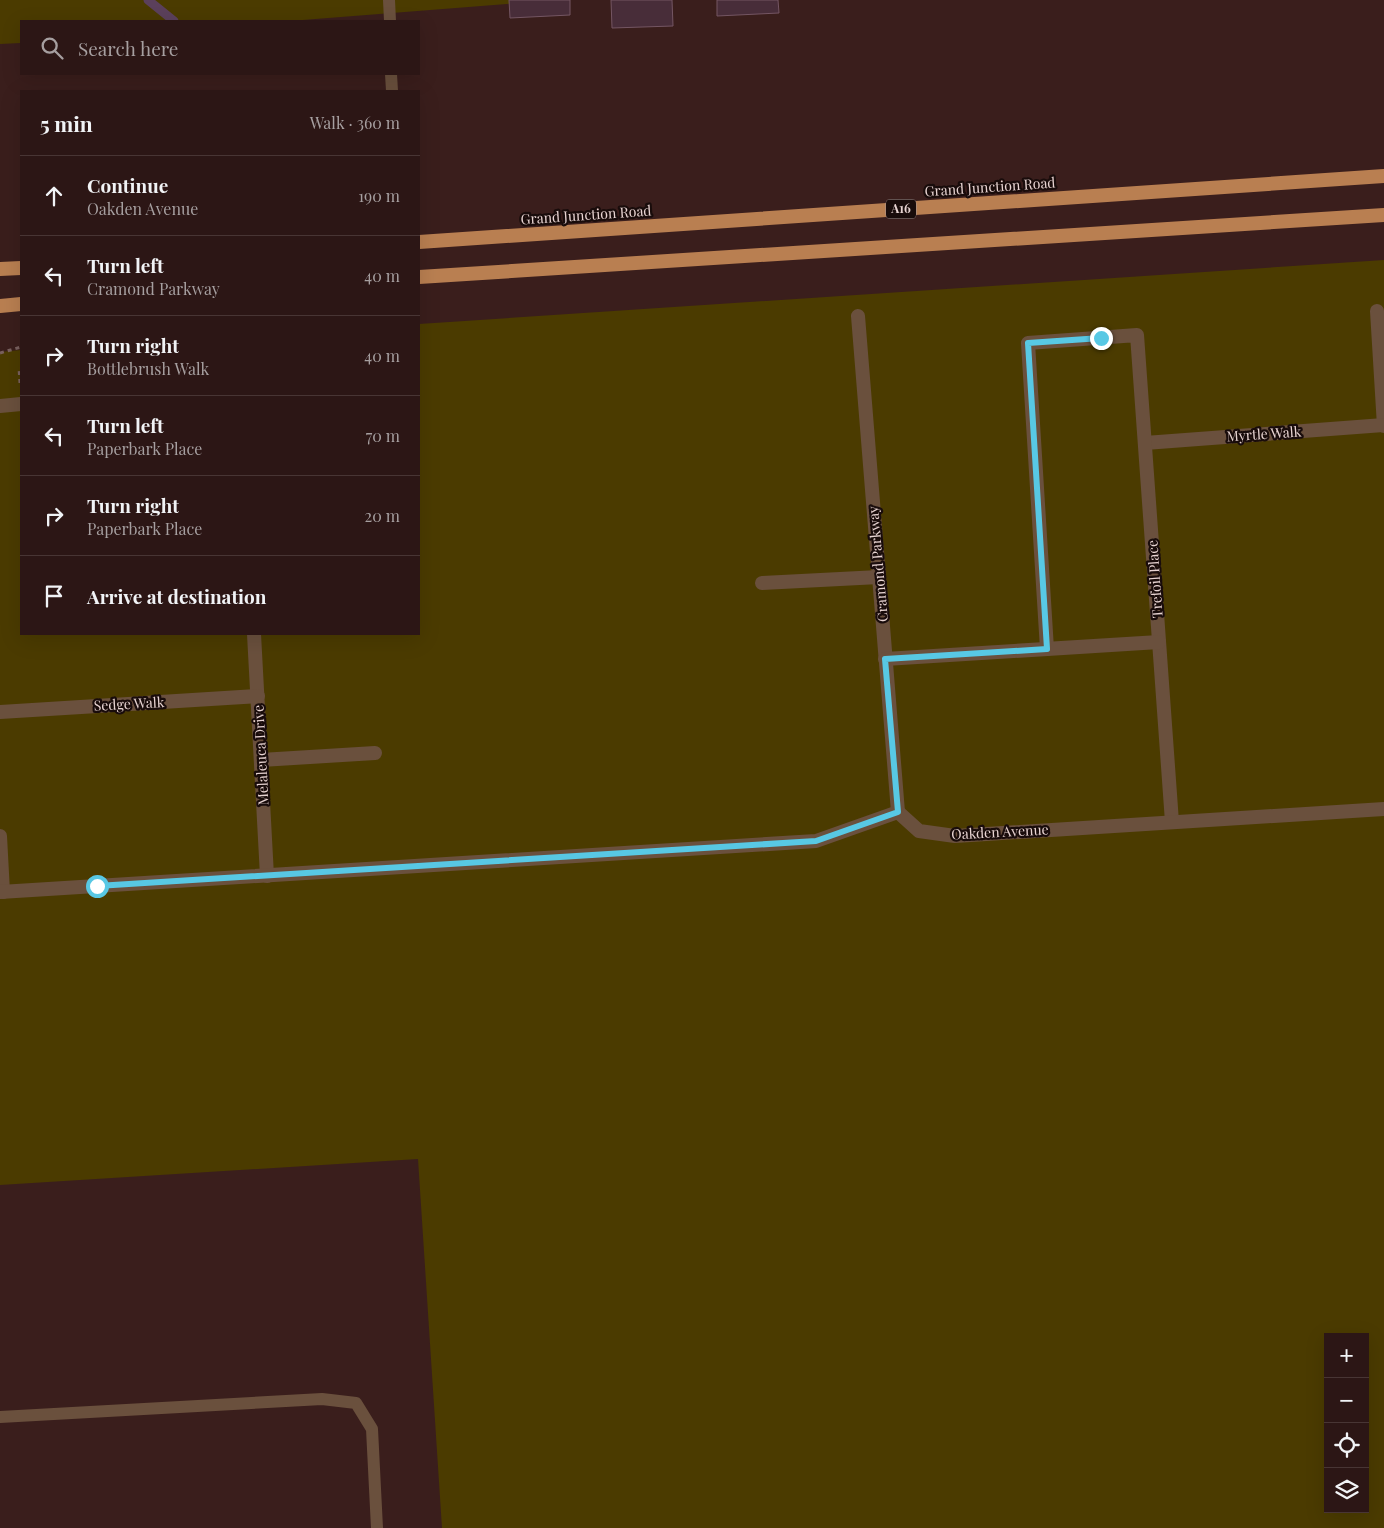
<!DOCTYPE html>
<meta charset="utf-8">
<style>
body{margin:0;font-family:"Playfair Display",serif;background:#341f1e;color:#f1f3f6}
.controls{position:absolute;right:15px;bottom:15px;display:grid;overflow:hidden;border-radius:0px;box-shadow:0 5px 20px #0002}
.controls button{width:45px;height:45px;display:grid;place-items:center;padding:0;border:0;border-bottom:1px solid #483534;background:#2c1615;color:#f1f3f6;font:25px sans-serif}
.stop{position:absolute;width:15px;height:15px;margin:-11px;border:4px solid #58c8e4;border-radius:50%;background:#fff}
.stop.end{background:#58c8e4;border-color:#fff;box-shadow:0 1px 5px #0008}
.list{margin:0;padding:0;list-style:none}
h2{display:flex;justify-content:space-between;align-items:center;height:65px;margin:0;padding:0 20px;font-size:21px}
h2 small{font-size:16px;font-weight:400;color:#a69fa0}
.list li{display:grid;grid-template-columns:32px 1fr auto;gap:15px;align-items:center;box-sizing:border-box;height:80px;padding:0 20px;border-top:1px solid #483534}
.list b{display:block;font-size:19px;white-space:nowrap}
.list p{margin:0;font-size:16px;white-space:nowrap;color:#a69fa0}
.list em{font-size:16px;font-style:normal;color:#a69fa0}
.icon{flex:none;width:28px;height:28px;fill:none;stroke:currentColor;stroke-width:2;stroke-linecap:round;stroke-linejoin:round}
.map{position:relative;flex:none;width:1384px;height:1528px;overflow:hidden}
.search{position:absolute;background:#2c1615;box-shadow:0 5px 20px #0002;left:20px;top:20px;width:400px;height:55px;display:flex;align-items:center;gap:12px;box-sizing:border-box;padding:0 18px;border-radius:0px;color:#a69fa0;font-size:19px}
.panel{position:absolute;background:#2c1615;box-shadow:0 5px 20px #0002;left:20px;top:90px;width:400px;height:545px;border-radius:0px}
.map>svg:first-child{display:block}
</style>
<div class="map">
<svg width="1384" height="1528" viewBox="0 0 1384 1528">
<rect width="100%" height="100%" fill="#3a1e1c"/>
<g fill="#4b3b00" fill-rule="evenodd">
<path d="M0 0H558L290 21H21V43L0 44Z"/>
<path d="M1384 260V1528H442L418 1159 0 1185V352L21 350V634H419V324ZM1328 1337H1365V1509H1328Z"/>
</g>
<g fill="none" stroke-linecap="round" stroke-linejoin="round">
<path stroke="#5b405b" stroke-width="9" d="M148 0 174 21"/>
</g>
<g fill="#482d39" stroke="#745663">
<path d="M509 0H570V15L510 18Z"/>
<path d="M611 0H672L673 26 612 28Z"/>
<path d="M717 0H778L779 13 717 16Z"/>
</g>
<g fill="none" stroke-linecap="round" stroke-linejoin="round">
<g stroke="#79605e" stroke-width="3" stroke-dasharray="4 4" stroke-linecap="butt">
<path d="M0 353 21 347"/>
<path d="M20 383 19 368H21"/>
</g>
<g stroke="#6a503d" stroke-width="12">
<path d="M389 0 390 21"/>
<path d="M391 74 392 91"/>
<path d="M0 1417 322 1399 356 1403 372 1429 377 1528"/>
</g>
<g stroke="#6a503d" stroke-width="14">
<path d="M1377 311 1384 426"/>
<path d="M858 316 898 812"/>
<path d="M0 406 21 404"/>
<path d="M1145 443 1384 425"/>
<path d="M762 583 879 577"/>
<path d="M254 634 267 876"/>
<path d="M1047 649 1028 343 1137 335 1172 822"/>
<path d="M885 659 1159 642"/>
<path d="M0 712 258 696"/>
<path d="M261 760 375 753"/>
<path d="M0 836 3 892"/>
<path d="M0 892 816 841 898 812 919 831 955 836 1384 809"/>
</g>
<g stroke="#b97f51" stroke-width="14">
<path d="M419 242 1384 176"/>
<path d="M0 269 21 268"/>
<path d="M419 277 1384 215"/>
<path d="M0 306 21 304"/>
</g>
</g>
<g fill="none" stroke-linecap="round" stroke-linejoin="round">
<path stroke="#58c8e4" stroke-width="6" d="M97 886 816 841 898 812 885 659 1047 649 1028 343 1101 338"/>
</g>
<g text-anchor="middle" stroke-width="4.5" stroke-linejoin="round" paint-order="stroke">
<rect fill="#190c0b" stroke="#aa9896" stroke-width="1" x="886" y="199.5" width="30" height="19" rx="4"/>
<g font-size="12" font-weight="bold" fill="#e8d4d2">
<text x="901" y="213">A16</text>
</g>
<g font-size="14" fill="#e8d4d2" stroke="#190c0b">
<text transform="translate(990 187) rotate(-4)" y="5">Grand Junction Road</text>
<text transform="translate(586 215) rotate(-4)" y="5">Grand Junction Road</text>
<text transform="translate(1264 434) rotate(-4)" y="5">Myrtle Walk</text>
<text transform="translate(878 564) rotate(-95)" y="5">Cramond Parkway</text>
<text transform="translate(1155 579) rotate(-94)" y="5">Trefoil Place</text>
<text transform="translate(129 704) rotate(-3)" y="5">Sedge Walk</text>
<text transform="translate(261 755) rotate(-93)" y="5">Melaleuca Drive</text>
<text transform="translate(1000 832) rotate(-3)" y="5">Oakden Avenue</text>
</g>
</g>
</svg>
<div class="controls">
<button>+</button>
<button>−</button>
<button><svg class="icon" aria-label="locate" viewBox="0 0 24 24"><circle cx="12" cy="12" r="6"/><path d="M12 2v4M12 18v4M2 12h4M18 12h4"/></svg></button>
<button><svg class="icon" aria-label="layers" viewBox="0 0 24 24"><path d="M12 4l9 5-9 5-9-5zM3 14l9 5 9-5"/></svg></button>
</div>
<div class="stop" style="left:97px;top:886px"></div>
<div class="stop end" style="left:1101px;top:338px"></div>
<div class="search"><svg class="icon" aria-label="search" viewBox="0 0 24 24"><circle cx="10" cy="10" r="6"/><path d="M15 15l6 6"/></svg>Search here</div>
<section class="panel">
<h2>5 min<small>Walk · 360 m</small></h2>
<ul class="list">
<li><svg class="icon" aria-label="ahead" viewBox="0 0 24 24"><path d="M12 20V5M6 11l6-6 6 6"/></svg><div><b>Continue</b><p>Oakden Avenue</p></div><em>190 m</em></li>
<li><svg class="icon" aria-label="left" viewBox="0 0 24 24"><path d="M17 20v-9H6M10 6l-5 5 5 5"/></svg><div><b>Turn left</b><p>Cramond Parkway</p></div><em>40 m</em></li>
<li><svg class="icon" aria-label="right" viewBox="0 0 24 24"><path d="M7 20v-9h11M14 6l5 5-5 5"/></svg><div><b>Turn right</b><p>Bottlebrush Walk</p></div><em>40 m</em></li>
<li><svg class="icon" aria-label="left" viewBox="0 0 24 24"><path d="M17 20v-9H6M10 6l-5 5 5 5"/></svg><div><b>Turn left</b><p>Paperbark Place</p></div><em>70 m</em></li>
<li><svg class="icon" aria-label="right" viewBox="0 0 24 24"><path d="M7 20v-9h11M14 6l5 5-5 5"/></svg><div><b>Turn right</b><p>Paperbark Place</p></div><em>20 m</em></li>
<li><svg class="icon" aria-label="arrive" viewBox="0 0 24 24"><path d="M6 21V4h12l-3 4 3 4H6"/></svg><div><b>Arrive at destination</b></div></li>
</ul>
</section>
</div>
